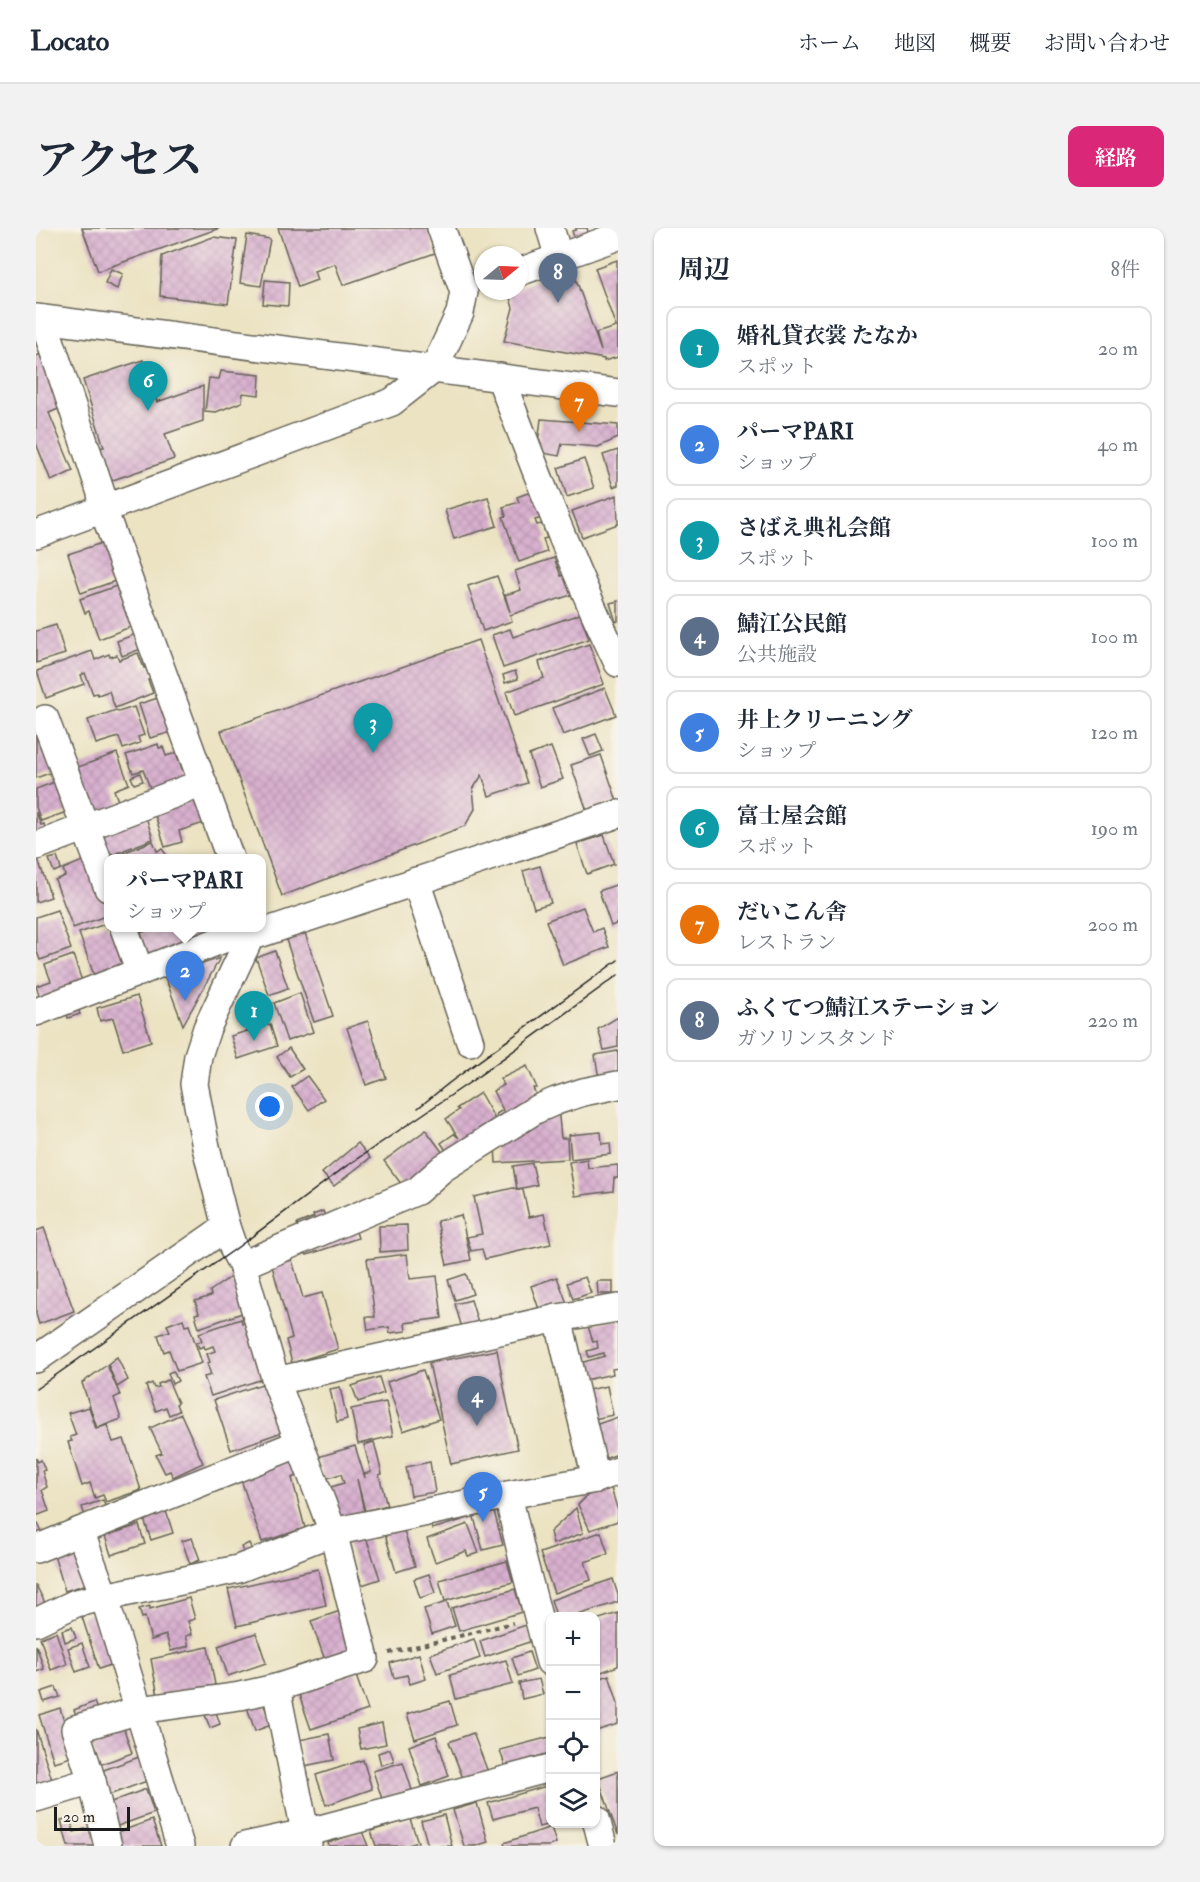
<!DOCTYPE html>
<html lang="ja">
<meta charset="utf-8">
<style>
body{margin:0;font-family:"IM FELL Double Pica","Noto Serif JP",serif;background:#f2f2f3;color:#1f2937}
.controls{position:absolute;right:18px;bottom:18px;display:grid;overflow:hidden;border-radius:12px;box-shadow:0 2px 4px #0004}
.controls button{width:54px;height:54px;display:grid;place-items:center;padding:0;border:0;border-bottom:2px solid #e0e1e3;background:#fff;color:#1f2937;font:30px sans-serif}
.compass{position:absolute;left:438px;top:18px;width:54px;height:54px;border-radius:50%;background:#fff;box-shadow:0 2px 4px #0004;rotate:71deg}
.scale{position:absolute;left:18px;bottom:15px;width:76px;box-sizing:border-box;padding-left:6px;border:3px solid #1c1c1c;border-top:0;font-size:16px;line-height:21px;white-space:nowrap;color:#1c1c1c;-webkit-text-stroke:4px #f7f3e8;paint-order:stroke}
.you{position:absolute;left:234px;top:879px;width:21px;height:21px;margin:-15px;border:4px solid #fff;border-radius:50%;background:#1a73e8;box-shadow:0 0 0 9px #1a73e833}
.badge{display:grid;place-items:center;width:39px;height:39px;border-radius:50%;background:#db2777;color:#fff;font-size:20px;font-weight:700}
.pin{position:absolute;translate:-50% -50px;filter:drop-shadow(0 2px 3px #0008)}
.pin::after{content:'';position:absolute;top:32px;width:21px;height:18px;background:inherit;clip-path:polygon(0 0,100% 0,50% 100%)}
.popup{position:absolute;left:68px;top:626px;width:162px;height:78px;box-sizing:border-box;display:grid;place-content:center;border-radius:12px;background:#fff;filter:drop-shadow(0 2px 4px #0005);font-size:20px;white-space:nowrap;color:#747a83}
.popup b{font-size:22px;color:#1f2937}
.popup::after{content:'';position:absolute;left:50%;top:100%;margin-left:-12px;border:12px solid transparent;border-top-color:#fff}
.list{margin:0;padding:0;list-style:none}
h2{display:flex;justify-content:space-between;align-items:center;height:78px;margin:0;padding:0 24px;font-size:26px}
h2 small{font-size:20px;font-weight:400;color:#747a83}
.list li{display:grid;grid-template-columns:39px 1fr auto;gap:18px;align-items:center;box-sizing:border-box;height:84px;margin:0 12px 12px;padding:0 12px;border:2px solid #e0e1e3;border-radius:12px}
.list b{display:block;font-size:22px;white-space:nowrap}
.list p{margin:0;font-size:20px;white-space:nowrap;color:#747a83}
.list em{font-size:20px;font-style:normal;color:#747a83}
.icon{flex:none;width:33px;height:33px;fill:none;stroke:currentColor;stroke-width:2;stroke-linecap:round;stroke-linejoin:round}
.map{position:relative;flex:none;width:582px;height:1618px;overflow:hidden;border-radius:12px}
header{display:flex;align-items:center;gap:36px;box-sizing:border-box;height:84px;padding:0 30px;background:#fff;border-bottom:2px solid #e0e1e3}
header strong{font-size:28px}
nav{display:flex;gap:33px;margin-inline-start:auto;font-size:21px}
.intro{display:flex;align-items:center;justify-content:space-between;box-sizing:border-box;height:144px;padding:0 36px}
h1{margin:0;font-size:42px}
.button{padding:15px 27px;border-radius:12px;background:#db2777;color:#fff;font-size:21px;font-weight:700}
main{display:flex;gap:36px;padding:0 36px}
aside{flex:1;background:#fff;border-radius:12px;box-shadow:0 2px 4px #0004}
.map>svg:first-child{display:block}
</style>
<header>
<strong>Locato</strong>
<nav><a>ホーム</a><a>地図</a><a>概要</a><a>お問い合わせ</a></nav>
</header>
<div class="intro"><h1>アクセス</h1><a class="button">経路</a></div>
<main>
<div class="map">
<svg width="582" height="1618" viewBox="0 0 582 1618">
<defs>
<pattern id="building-cross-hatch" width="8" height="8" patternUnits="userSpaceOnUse" patternTransform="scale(1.5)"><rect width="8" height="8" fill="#d8b0cf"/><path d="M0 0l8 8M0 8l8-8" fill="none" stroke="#b997b1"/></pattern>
</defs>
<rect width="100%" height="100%" fill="#f7f3e8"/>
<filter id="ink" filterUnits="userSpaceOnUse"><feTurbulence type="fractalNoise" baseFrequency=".0167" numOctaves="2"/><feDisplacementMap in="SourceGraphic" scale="12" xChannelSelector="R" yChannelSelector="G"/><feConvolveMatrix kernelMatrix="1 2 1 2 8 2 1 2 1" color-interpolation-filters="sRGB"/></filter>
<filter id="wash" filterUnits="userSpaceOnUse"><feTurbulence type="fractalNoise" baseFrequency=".008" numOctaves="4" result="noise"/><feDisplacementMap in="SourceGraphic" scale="24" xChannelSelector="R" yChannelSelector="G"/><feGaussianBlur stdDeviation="1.35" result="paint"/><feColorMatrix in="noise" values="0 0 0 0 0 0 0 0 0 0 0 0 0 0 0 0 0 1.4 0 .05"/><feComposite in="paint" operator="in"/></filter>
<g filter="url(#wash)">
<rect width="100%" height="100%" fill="#ece3c3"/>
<g id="blocks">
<g fill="url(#building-cross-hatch)">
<path d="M46 0H184L62 43Z"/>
<path d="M242 0H391L399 25 307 57 299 36 278 43 281 52 262 59Z"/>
<path d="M540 0H551L553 7 539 12 536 3 540 2Z"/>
<path d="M211 7 234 11 225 58 204 55Z"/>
<path d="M177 9 201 12 192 76 124 68 126 28Z"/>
<path d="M581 32 582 129 568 133V131L468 113 477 80 472 63H483V59L536 40 565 123 560 105 580 99 559 40Z"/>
<path d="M75 41 87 46 81 61 69 55Z"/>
<path d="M229 52 253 54 252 78 227 76Z"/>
<path d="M5 126 27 179 13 185 37 243 15 253 0 215V128Z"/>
<path d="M107 132 121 174 167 158V193L129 206 138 231 74 253 63 220 68 219 47 152Z"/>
<path d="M185 143 224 147 223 167 207 165 206 174 180 184 169 183 173 150 183 151Z"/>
<path d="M505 191 582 197V210L562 219 526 216 523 228 501 224Z"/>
<path d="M582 222V257L577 259 567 227Z"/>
<path d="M548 231 558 260 531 269 522 240Z"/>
<path d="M500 262 509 289 499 292 501 297 506 296 511 310 507 311 511 324 483 334 467 289 470 288 467 279 483 274 481 269Z"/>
<path d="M581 267 582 296 546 309 536 283Z"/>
<path d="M452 269 461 298 418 311 409 282Z"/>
<path d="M69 314 82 352 45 365 32 326Z"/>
<path d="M518 330 525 348 528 347 535 367 474 387 476 393 447 403 432 358 461 348 474 384 469 367 485 362 479 343Z"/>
<path d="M83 357 97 398 63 411 53 383 49 385 44 371Z"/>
<path d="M582 373V393L580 394 574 375Z"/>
<path d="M544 386 553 411 467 440 456 407 474 401 477 409Z"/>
<path d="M20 397 29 426 0 435V403Z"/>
<path d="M100 406 105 421 86 428 81 413Z"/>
<path d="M442 412 491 555 453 568 446 547 437 561 439 581 429 598 246 668 185 503Z"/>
<path d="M553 416 568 456 478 488 470 464 508 450 503 434Z"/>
<path d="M56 423 59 432 73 426 74 429 81 427 83 432 102 425 108 440 114 438 118 450 112 452 117 465 79 480 73 463 62 467 61 465 57 466 49 445 45 447 48 456 10 470 1 443Z"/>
<path d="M479 443 482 451 469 455 467 447Z"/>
<path d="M569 460 580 487 527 507 516 480Z"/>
<path d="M125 469 136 504 114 510 103 476Z"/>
<path d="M98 479 108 507 102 509 104 515 87 521 83 509 60 516 52 492 80 482 82 484Z"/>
<path d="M0 498 22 542 0 550Z"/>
<path d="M560 506 567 523 554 528 547 511Z"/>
<path d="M122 516 123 520 127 519 130 528 140 525 151 554 117 567 107 542 97 545 90 527Z"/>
<path d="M515 519 527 551 504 559 493 527Z"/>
<path d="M81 525 93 556 78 562 84 578 57 588 37 541Z"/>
<path d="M565 527 581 573 551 583 535 537Z"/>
<path d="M104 545 107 553 98 556 95 549Z"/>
<path d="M24 552 36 582 5 593 0 579V561Z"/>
<path d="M164 570 171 594 143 603 146 614 129 619 118 584Z"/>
<path d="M0 584 5 597 8 596 11 605H0Z"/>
<path d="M109 586 117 611 73 628 64 603Z"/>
<path d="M568 607 578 636 551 646 541 616Z"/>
<path d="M117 613 121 623 126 621 133 630H74Z"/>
<path d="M21 629 25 641 18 644 13 631Z"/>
<path d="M54 630 72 681V687L37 700 19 652 29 648 27 641Z"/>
<path d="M0 631H2L15 669 0 674Z"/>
<path d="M504 638 515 675 498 680 487 643Z"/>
<path d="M582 656V695L575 698 563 663Z"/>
<path d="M547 679 557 704 566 700 573 719 527 737 510 693Z"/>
<path d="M21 682 35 721 4 732 0 721V689Z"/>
<path d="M72 695V700H80L94 738 59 750 43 705Z"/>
<path d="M119 700H156L162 716 110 734 101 706Z"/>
<path d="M268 702 297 788 278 794 249 709Z"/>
<path d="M239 723 252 760 233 767 220 730Z"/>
<path d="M37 727 47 756 4 770 0 758 15 753 9 737Z"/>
<path d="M184 730 147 797 129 749Z"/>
<path d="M264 765 277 804 251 813 238 775Z"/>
<path d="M101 768 115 813 87 822 77 790 64 793 61 780Z"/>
<path d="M41 777 44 786 32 790 29 781Z"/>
<path d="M582 789V819L568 822 562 801Z"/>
<path d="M332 793 350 850 330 857 311 800Z"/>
<path d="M234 796 241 818 202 831 195 808Z"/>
<path d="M253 820 267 841 254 849 241 829Z"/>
<path d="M582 823V848L563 851 559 827Z"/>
<path d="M491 838 501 860H497L502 871 464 894 460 886 467 882 457 863 468 857 464 851Z"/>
<path d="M271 848 288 871 273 882 256 859Z"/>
<path d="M444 865 460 893 413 927 405 915 418 906 423 910 410 891 423 882 421 880Z"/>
<path d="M522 879 525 910H531L532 931 460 935 459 917Z"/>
<path d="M390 902 407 925 391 936 395 941 369 961 348 933Z"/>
<path d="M565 904 566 916 574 915 575 926 535 931 533 907Z"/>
<path d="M322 915 334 930 298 958 286 945Z"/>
<path d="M551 931 552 940 582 937V950H578L577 963 539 968 533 934Z"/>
<path d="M496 935 501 957 481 961 477 938Z"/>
<path d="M477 960 487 962 493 989 508 986 515 1016 449 1031 446 1021 435 1023 431 1009 446 1006 438 969Z"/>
<path d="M287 983 291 994 264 1004 261 996 278 989 277 987Z"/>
<path d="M425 987 435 1032 411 1037 401 993Z"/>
<path d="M318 997 322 1010 271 1027 267 1014Z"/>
<path d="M371 997 372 1022 344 1024 343 998Z"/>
<path d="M8 1000 38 1083 3 1096 0 1086V1003Z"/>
<path d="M371 1026 374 1051 401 1048 406 1090 369 1095 370 1103 354 1105 353 1099 332 1102 330 1089H339L331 1031Z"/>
<path d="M256 1032 267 1070 286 1065 302 1121 256 1135 250 1112 256 1110 236 1038Z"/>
<path d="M430 1046 437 1066 419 1072 412 1052Z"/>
<path d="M196 1048 209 1084 163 1100 159 1086 163 1085 159 1073 175 1068 174 1063Z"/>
<path d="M521 1049 532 1078 505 1087 495 1058Z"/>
<path d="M549 1049 555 1065 537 1071 531 1055Z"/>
<path d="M561 1053H577V1066H562Z"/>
<path d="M435 1072 442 1095 426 1100 419 1076Z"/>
<path d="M147 1091 149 1098 153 1097 166 1135 141 1143 133 1122 128 1124 122 1107 134 1103 131 1097Z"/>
<path d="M205 1091 206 1095 209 1094 232 1149 175 1168 168 1149 175 1147 171 1135 174 1134 171 1126 179 1123 177 1118 169 1121 168 1118 163 1120 161 1114 166 1113 163 1105Z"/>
<path d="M582 1091V1140L576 1141 577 1146 549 1152 544 1135 569 1128 568 1125 553 1129 551 1123 562 1120 561 1113 557 1114 552 1098Z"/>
<path d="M461 1122 471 1174 482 1221 415 1236 393 1135Z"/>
<path d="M81 1129 92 1152 81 1159 72 1136Z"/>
<path d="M71 1137 84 1167 78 1170 85 1191 61 1200 46 1155Z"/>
<path d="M387 1142 403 1191 367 1203 351 1154Z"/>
<path d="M137 1143 142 1153 136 1156 132 1145Z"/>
<path d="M343 1149 348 1165 322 1174 316 1158Z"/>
<path d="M132 1152 142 1175 140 1176 143 1183 133 1187 130 1179 120 1183 110 1158 116 1155 118 1160 123 1159 122 1156Z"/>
<path d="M235 1153 252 1202 195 1222 178 1172Z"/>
<path d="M571 1158 577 1187 553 1192 547 1163Z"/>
<path d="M304 1159 311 1191 301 1194 294 1161Z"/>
<path d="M350 1174 357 1208 322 1216 315 1181Z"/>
<path d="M53 1179 60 1201 71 1197 77 1214 88 1211 105 1262 70 1274 67 1267 59 1270 54 1255 46 1258 32 1214 36 1213 34 1209 40 1207 32 1185Z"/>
<path d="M145 1186 167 1235 137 1249 134 1243 129 1245 120 1227 126 1225 114 1200Z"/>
<path d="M582 1189V1226L568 1231 556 1198Z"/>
<path d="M338 1214 346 1246 343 1247 351 1277 329 1283 321 1251 328 1283 301 1291 292 1260 308 1255 305 1246 288 1251 282 1229 319 1218 329 1250 328 1246 335 1244 328 1217Z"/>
<path d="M261 1224 270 1244 256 1250 269 1300 226 1314 203 1246Z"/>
<path d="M0 1230 2 1234 5 1232 9 1242 6 1243 11 1259 6 1262 13 1283 0 1288Z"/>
<path d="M394 1234 399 1264 375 1268 370 1239Z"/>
<path d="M574 1257 582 1283V1293L554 1302 542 1277 555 1264Z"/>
<path d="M67 1272 71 1283 50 1291 46 1279Z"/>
<path d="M456 1276 467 1317 447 1322 436 1282Z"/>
<path d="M540 1280 547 1305 517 1316 514 1304Z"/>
<path d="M430 1281 433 1290 396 1301 393 1292Z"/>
<path d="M130 1283 137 1305 115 1312 108 1291Z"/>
<path d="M2 1296 7 1306 0 1309V1297Z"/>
<path d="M432 1296 443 1325 432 1328 430 1323 399 1334 391 1311Z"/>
<path d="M103 1297 109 1316 75 1327 69 1308Z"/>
<path d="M366 1297 379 1338 360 1344 348 1303Z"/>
<path d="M565 1304 572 1326 549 1334 555 1352 518 1365 504 1325Z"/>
<path d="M310 1309H330L344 1351 326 1357Z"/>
<path d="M156 1310 164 1332 154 1336 146 1313Z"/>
<path d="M213 1315 216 1322 208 1326 205 1319Z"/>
<path d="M38 1316 51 1356 29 1363 17 1323Z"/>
<path d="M471 1333 477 1354 409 1373 403 1352Z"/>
<path d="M282 1341 290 1377 201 1398 192 1361Z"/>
<path d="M393 1346 399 1365 384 1370 378 1351Z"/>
<path d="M577 1351 582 1367V1374L539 1388H520L515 1372Z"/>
<path d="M0 1357 9 1375 0 1379Z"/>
<path d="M479 1361 486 1384 423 1403 416 1380Z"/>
<path d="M153 1370 159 1391 152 1393 156 1406 150 1408 153 1418 135 1423 130 1407 115 1412 109 1389 106 1390 103 1381 114 1378V1381Z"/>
<path d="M411 1374 419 1398 396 1406 388 1381Z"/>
<path d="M307 1382 321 1421 289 1432 275 1393Z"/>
<path d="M62 1384 80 1435 63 1441 46 1389Z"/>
<path d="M582 1385V1438L560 1446V1392Z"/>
<path d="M490 1397 496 1413 449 1429 444 1413Z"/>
<path d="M36 1399 40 1410 29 1414 26 1402Z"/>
<path d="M20 1404 31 1436 15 1442 4 1410Z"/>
<path d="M220 1405 230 1435 192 1448 182 1418Z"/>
<path d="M438 1411 444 1430 401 1445 394 1426Z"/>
<path d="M46 1415 54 1439 40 1444 32 1420Z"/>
<path d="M0 1417 8 1441 0 1444Z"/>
<path d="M172 1419 179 1457 122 1468 115 1431Z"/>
<path d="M493 1424 499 1442 482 1448 476 1430Z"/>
<path d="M383 1426 390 1451 374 1456 371 1447 358 1450 354 1435Z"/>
<path d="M470 1432 477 1456 420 1471 414 1447Z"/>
<path d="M319 1445 332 1482 275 1501 262 1464Z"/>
<path d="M573 1447 582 1475V1496L560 1503V1452Z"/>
<path d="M503 1451 507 1466 486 1471 483 1455Z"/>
<path d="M20 1459 24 1469 8 1474 5 1464Z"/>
<path d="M414 1473 421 1497 379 1511 371 1486Z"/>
<path d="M58 1474 62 1484 42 1491 38 1482Z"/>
<path d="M227 1474 235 1497 219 1503 211 1479Z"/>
<path d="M24 1480 39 1528 18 1534 3 1487Z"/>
<path d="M180 1484 184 1496 174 1500 169 1487Z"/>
<path d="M346 1495 350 1516 325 1521 321 1501Z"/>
<path d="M87 1498 96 1525 63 1537 53 1509Z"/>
<path d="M0 1501 17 1555 0 1559Z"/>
<path d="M437 1505 452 1544 428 1553 413 1514Z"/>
<path d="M293 1506 298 1532 268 1538 263 1512Z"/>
<path d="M400 1508 413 1548 386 1558 373 1518Z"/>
<path d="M514 1509V1525L469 1538 464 1522Z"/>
<path d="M354 1521 358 1533 345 1537 342 1525Z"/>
<path d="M103 1529 111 1553 73 1567 65 1543Z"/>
<path d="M327 1532 336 1561 290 1577 280 1547Z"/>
<path d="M367 1534 376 1562 346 1571 337 1543Z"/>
<path d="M582 1543V1607L562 1550Z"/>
<path d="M514 1557V1596L503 1599 498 1580 457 1591 452 1575Z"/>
<path d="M110 1561 118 1585 79 1599 70 1576Z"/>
<path d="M441 1575 452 1614 439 1618H428L417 1582Z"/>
<path d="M408 1587 416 1618H392L385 1593Z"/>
<path d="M34 1590 38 1604 56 1599 61 1618H32L25 1592Z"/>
<path d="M374 1591 382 1614 369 1618H340L335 1603Z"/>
<path d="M116 1592 125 1618H81L77 1606Z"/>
<path d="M515 1599 520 1615 513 1618H469L468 1615Z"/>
<path d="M326 1603 332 1618H293L292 1615Z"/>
</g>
</g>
</g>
<g filter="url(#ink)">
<use href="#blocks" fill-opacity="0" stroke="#656256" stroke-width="1.5"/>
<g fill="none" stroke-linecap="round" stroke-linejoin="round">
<g stroke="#656256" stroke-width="30">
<g id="minor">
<path d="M514 0 523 30"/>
<path d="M483 44 582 8"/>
<path d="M0 90 582 165"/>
<path d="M7 91 65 265 67 281 194 630"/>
<path d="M464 149C501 245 537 342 582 435"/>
<path d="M0 306 356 174 398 141 424 85 428 64 405 0"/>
<path d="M9 491 72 660"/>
<path d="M0 618 167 555"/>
<path d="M380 653 434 814"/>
<path d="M88 700 104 744"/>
<path d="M216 700 214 709 171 800 162 828 158 856 170 919 190 999 198 1022 206 1037 240 1153 297 1304 472 1267 560 1251 582 1243"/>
<path d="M214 709 582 586"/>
<path d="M0 784 216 700"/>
<path d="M206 1037 381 963 407 940 499 882 520 873 547 864 582 857"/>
<path d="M522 1090 560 1251"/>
<path d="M0 1131 190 999"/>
<path d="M240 1153 522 1090 582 1080"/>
<path d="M472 1267 487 1332 514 1434"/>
<path d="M0 1321 44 1303"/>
<path d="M0 1394 40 1375 202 1341 297 1304 329 1431 240 1460 204 1468 103 1482 39 1501 56 1553 0 1570"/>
<path d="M240 1460 272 1618"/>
<path d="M56 1553 72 1618"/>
<path d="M560 1591 567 1618"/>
<path d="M144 1618 68 1368 44 1303 264 1215"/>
<path d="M209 1618 269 1605 514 1540"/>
</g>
</g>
<path stroke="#656256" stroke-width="4" stroke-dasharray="4.5 4.5" stroke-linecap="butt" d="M353 1425 477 1395"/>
<use href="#minor" stroke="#fff" stroke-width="27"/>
<g stroke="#1c1c1c" stroke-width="1.5">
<path d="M382 880 413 855 582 732"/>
<path d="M0 1161 198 1022 309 939 433 855 582 747"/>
</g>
</g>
</g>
</svg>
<div class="controls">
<button>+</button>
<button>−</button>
<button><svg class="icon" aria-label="locate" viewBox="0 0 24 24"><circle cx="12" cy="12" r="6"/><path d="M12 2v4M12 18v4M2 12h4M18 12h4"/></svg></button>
<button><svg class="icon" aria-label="layers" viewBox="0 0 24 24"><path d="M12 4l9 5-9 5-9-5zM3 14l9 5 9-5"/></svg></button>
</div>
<svg class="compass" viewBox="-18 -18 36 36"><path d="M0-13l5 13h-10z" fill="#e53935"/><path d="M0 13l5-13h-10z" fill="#747a83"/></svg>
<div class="scale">20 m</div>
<div class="you"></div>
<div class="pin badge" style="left:218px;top:813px;background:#0f9aa8">1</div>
<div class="pin badge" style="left:149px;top:773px;background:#3f7fe0">2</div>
<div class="popup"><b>パーマPARI</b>ショップ</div>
<div class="pin badge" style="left:337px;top:525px;background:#0f9aa8">3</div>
<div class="pin badge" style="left:441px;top:1198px;background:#5c6f8a">4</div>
<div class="pin badge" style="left:447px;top:1294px;background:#3f7fe0">5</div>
<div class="pin badge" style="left:112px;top:183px;background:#0f9aa8">6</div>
<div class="pin badge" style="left:543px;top:204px;background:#e8710a">7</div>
<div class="pin badge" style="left:522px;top:75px;background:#5c6f8a">8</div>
</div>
<aside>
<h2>周辺<small>8件</small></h2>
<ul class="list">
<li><span class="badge" style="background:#0f9aa8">1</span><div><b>婚礼貸衣裳 たなか</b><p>スポット</p></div><em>20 m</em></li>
<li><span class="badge" style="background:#3f7fe0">2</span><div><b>パーマPARI</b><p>ショップ</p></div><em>40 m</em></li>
<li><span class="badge" style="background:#0f9aa8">3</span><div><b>さばえ典礼会館</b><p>スポット</p></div><em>100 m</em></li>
<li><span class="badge" style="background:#5c6f8a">4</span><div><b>鯖江公民館</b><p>公共施設</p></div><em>100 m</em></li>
<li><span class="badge" style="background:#3f7fe0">5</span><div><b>井上クリーニング</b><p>ショップ</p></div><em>120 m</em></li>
<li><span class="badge" style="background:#0f9aa8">6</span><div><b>富士屋会館</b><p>スポット</p></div><em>190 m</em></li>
<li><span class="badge" style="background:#e8710a">7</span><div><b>だいこん舎</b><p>レストラン</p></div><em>200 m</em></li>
<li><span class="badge" style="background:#5c6f8a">8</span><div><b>ふくてつ鯖江ステーション</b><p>ガソリンスタンド</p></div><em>220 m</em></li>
</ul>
</aside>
</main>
